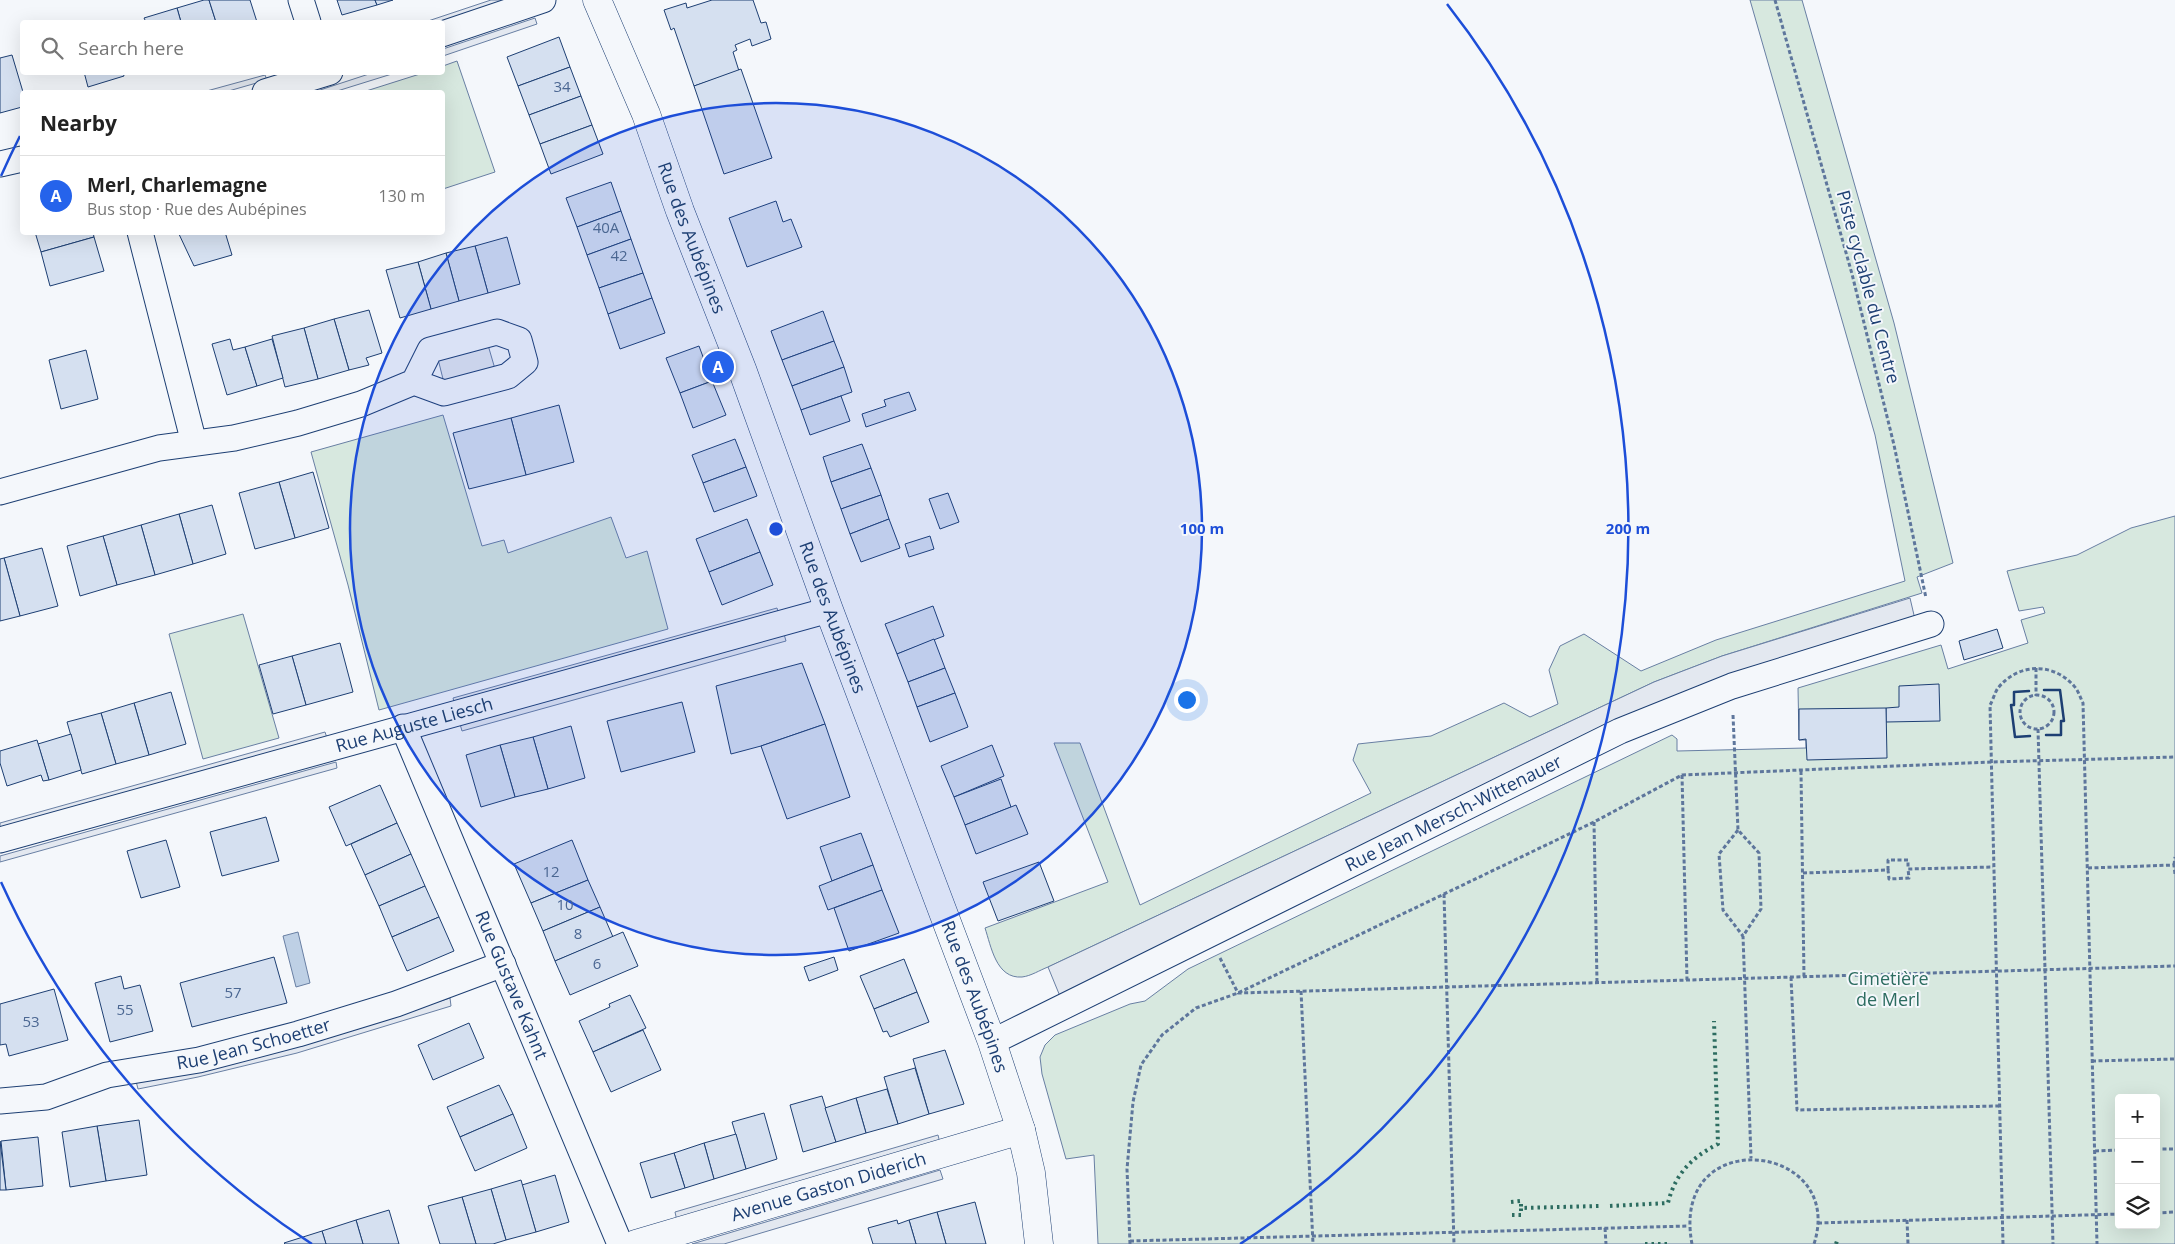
<!DOCTYPE html>
<meta charset="utf-8">
<style>
body{margin:0;font-family:"Open Sans",sans-serif;background:#f6f6f6;color:#222}
.controls{position:absolute;right:15px;bottom:15px;display:grid;overflow:hidden;border-radius:5px;box-shadow:0 5px 20px #0002}
.controls button{width:45px;height:45px;display:grid;place-items:center;padding:0;border:0;border-bottom:1px solid #e0e0e0;background:#fff;color:#222;font:25px sans-serif}
.you{position:absolute;left:1186px;top:699px;width:18px;height:18px;margin:-12px;border:4px solid #fff;border-radius:50%;background:#1a73e8;box-shadow:0 0 0 8px #1a73e833}
.badge{display:grid;place-items:center;width:32px;height:32px;border-radius:50%;background:#2563eb;color:#fff;font-size:16px;font-weight:700}
.pin{position:absolute;translate:-50% -50%;border:2px solid #fff;box-shadow:0 1px 5px #0006}
.list{margin:0;padding:0;list-style:none}
h2{display:flex;justify-content:space-between;align-items:center;height:65px;margin:0;padding:0 20px;font-size:21px}
h2 small{font-size:16px;font-weight:400;color:#767676}
.list li{display:grid;grid-template-columns:32px 1fr auto;gap:15px;align-items:center;box-sizing:border-box;height:80px;padding:0 20px;border-top:1px solid #e0e0e0}
.list b{display:block;font-size:19px;white-space:nowrap}
.list p{margin:0;font-size:16px;white-space:nowrap;color:#767676}
.list em{font-size:16px;font-style:normal;color:#767676}
.icon{flex:none;width:28px;height:28px;fill:none;stroke:currentColor;stroke-width:2;stroke-linecap:round;stroke-linejoin:round}
.map{position:relative;flex:none;width:2175px;height:1244px;overflow:hidden}
.search{position:absolute;background:#fff;box-shadow:0 5px 20px #0002;left:20px;top:20px;width:425px;height:55px;display:flex;align-items:center;gap:12px;box-sizing:border-box;padding:0 18px;border-radius:5px;color:#767676;font-size:19px}
.panel{position:absolute;background:#fff;box-shadow:0 5px 20px #0002;left:20px;top:90px;width:425px;height:145px;border-radius:5px}
.map>svg:first-child{display:block}
</style>
<div class="map">
<svg width="2175" height="1244" viewBox="0 0 2175 1244">
<rect width="100%" height="100%" fill="#f4f7fb"/>
<g fill="#d7e8df" stroke="#687fa3" fill-rule="evenodd">
<path d="M1750 0H1802L1894 323 1953 563 1917 577 1922 593 1722 656 1654 682 1048 967C1040 970 1031 976 1022 977 996 979 991 946 985 928L1108 882 1054 743H1080L1140 905 1371 793 1353 760 1358 744 1431 736 1504 703 1530 717 1558 704 1549 670 1560 646 1584 634 1641 671 1716 640 1905 581 1875 435Z"/>
<path d="M457 61 495 172 443 189 442 92H363L423 73 442 72 443 66Z"/>
<path d="M443 415 482 546 504 540 508 553 611 517 626 558 647 551 668 629 379 710 348 585 311 452Z"/>
<path d="M2175 516V1244H1098L1094 1155 1066 1159 1042 1074 1040 1057 1045 1045 1055 1035 1130 1004 1145 1001 1188 969 1672 735 1677 739V751L1806 748V740H1799L1798 688 1941 645 1948 669 2028 643 2021 620 2045 613 2043 607 2019 611 2007 571 2077 555 2131 528ZM2119 1098H2156V1225H2119Z"/>
<path d="M243 614 279 738 203 759 169 634Z"/>
</g>
<g fill="#e3e8f0" stroke="#687fa3">
<path d="M491 0H511L442 22H425Z"/>
<path d="M535 18 537 24 443 56V49Z"/>
<path d="M375 72 395 73 334 92H314Z"/>
<path d="M265 75 267 80 225 92H203Z"/>
<path d="M488 345 495 369 444 383 438 359Z"/>
<path d="M1910 598 1917 628 1732 686 1064 1006 1048 967 1654 682 1722 656Z"/>
<path d="M777 608 779 615 455 705 453 698Z"/>
<path d="M784 634 786 641 462 731 460 724Z"/>
<path d="M325 732 327 738 0 829V823Z"/>
<path d="M336 762 337 768 0 862V856Z"/>
<path d="M450 998 451 1006 297 1053 198 1077 138 1089 136 1081 324 1038Z"/>
<path d="M938 1135 940 1143 677 1221 675 1212Z"/>
<path d="M940 1170 943 1179 724 1244H692Z"/>
</g>
<path fill="#bed0e5" stroke="#687fa3" d="M298 932 310 983 296 987 283 936Z"/>
<g fill="#d5e0f0" stroke="#1d3f73">
<path d="M204 0H209L216 22H181L177 8Z"/>
<path d="M209 0H250L257 22H216Z"/>
<path d="M337 0H375L377 5 342 15Z"/>
<path d="M375 0H393L377 5Z"/>
<path d="M712 0H753L761 23 766 22 771 39 752 46 750 39 735 45 737 50 733 52 739 71 694 86 674 28 671 30 664 10 686 3 687 8Z"/>
<path d="M177 8 181 22H146L144 18Z"/>
<path d="M559 37 570 67 518 86 507 57Z"/>
<path d="M12 55 23 92 22 107 0 113V58Z"/>
<path d="M570 67 581 96 529 115 518 86Z"/>
<path d="M741 69 772 158 724 174 694 86Z"/>
<path d="M84 72H123L124 76 88 87Z"/>
<path d="M581 96 592 125 540 144 529 115Z"/>
<path d="M592 125 603 154 551 174 540 144Z"/>
<path d="M611 182 621 211 577 227 566 198Z"/>
<path d="M776 201 783 222 791 219 802 247 747 267 729 218Z"/>
<path d="M621 211 631 239 587 255 577 227Z"/>
<path d="M35 232H93L94 237 41 252Z"/>
<path d="M178 232H225L232 255 194 266Z"/>
<path d="M94 237 104 271 50 286 41 252Z"/>
<path d="M507 237 520 284 488 293 475 246Z"/>
<path d="M631 239 643 273 599 288 587 255Z"/>
<path d="M475 246 488 293 459 301 446 253Z"/>
<path d="M446 253 459 301 431 309 418 262Z"/>
<path d="M418 262 431 309 400 318 386 270Z"/>
<path d="M643 273 652 298 608 314 599 288Z"/>
<path d="M652 298 665 333 620 349 608 314Z"/>
<path d="M369 310 382 353 366 358 369 365 349 370 334 319Z"/>
<path d="M823 311 834 341 782 360 771 331Z"/>
<path d="M334 319 349 370 318 379 304 328Z"/>
<path d="M304 328 318 379 285 387 272 336Z"/>
<path d="M230 339 233 350 245 347 257 386 227 395 212 344Z"/>
<path d="M272 339 283 378 257 386 245 347Z"/>
<path d="M834 341 844 367 792 386 782 360Z"/>
<path d="M699 346 712 381 680 393 666 358Z"/>
<path d="M86 350 98 399 61 409 49 360Z"/>
<path d="M844 367 852 392 801 410 792 386Z"/>
<path d="M712 381 726 415 693 428 680 393Z"/>
<path d="M909 392 916 410 866 427 862 414 886 406 884 400Z"/>
<path d="M841 396 850 421 810 435 801 410Z"/>
<path d="M559 405 574 462 526 475 511 418Z"/>
<path d="M511 418 526 475 469 489 453 433Z"/>
<path d="M735 439 746 467 703 483 692 455Z"/>
<path d="M862 444 871 468 831 482 823 457Z"/>
<path d="M746 467 757 496 714 512 703 483Z"/>
<path d="M871 468 881 495 841 509 831 482Z"/>
<path d="M313 472 329 528 295 538 279 482Z"/>
<path d="M279 482 295 538 255 549 239 493Z"/>
<path d="M948 493 959 522 940 529 929 499Z"/>
<path d="M881 495 889 519 850 534 841 509Z"/>
<path d="M212 505 226 554 193 564 179 514Z"/>
<path d="M179 514 193 564 155 575 141 525Z"/>
<path d="M747 519 760 552 709 572 696 539Z"/>
<path d="M889 519 900 548 861 562 850 534Z"/>
<path d="M141 525 155 575 117 585 103 536Z"/>
<path d="M103 536 117 585 80 596 67 546Z"/>
<path d="M930 536 934 549 909 557 905 544Z"/>
<path d="M42 548 58 606 20 616 4 558Z"/>
<path d="M760 552 773 585 722 605 709 572Z"/>
<path d="M4 558 20 616 0 621V559Z"/>
<path d="M933 606 944 636 897 654 885 624Z"/>
<path d="M1997 629 2003 648 1964 660 1959 641Z"/>
<path d="M934 639 945 668 908 682 897 654Z"/>
<path d="M340 643 353 692 306 705 292 656Z"/>
<path d="M292 656 306 705 273 714 259 665Z"/>
<path d="M802 663 825 724 761 746 731 754 716 686Z"/>
<path d="M945 668 955 693 917 707 908 682Z"/>
<path d="M1939 684 1940 721 1886 722V708L1899 707V686Z"/>
<path d="M171 692 186 744 149 755 134 703Z"/>
<path d="M955 693 968 727 930 742 917 707Z"/>
<path d="M682 702 695 752 621 772 607 721Z"/>
<path d="M134 703 149 755 116 764 101 713Z"/>
<path d="M1886 708 1887 758 1807 760 1806 739 1799 740V709Z"/>
<path d="M101 713 116 764 82 774 67 722Z"/>
<path d="M825 724 850 797 787 819 761 746Z"/>
<path d="M571 726 585 778 548 789 533 737Z"/>
<path d="M71 734 81 770 49 780 38 744Z"/>
<path d="M533 737 548 789 515 797 500 745Z"/>
<path d="M37 740 49 780 43 781 41 775 7 786 0 763V751Z"/>
<path d="M500 745 515 797 481 807 466 755Z"/>
<path d="M992 745 1004 776 954 797 941 766Z"/>
<path d="M1001 779 1011 807 965 825 954 797Z"/>
<path d="M380 785 397 823 346 846 329 807Z"/>
<path d="M1016 805 1028 834 976 854 965 825Z"/>
<path d="M266 817 279 861 222 876 210 832Z"/>
<path d="M397 823 411 854 365 875 351 844Z"/>
<path d="M861 833 873 865 832 881 820 847Z"/>
<path d="M166 840 180 887 141 898 127 851Z"/>
<path d="M572 840 588 880 531 903 514 864Z"/>
<path d="M411 854 425 886 379 906 365 875Z"/>
<path d="M1039 862 1054 901 998 921 983 882Z"/>
<path d="M873 865 882 890 828 910 819 886Z"/>
<path d="M588 880 600 907 543 931 531 903Z"/>
<path d="M425 886 439 917 392 937 379 906Z"/>
<path d="M882 890 899 933 849 951 834 908Z"/>
<path d="M600 907 613 937 555 961 543 931Z"/>
<path d="M439 917 454 951 407 971 392 937Z"/>
<path d="M623 932 638 966 570 995 555 961Z"/>
<path d="M274 957 287 1003 192 1027 180 983Z"/>
<path d="M834 957 838 970 809 981 804 967Z"/>
<path d="M904 959 917 992 874 1009 860 976Z"/>
<path d="M121 976 124 989 140 985 153 1031 110 1042 95 983Z"/>
<path d="M54 989 68 1040 9 1056 6 1044 0 1045V1004Z"/>
<path d="M917 992 929 1022 890 1037 887 1031 883 1032 874 1009Z"/>
<path d="M630 995 646 1028 593 1052 579 1021 610 1007 609 1004Z"/>
<path d="M469 1023 484 1058 433 1080 418 1045Z"/>
<path d="M643 1030 661 1070 611 1092 593 1052Z"/>
<path d="M945 1050 964 1104 929 1114 913 1059Z"/>
<path d="M915 1068 929 1114 898 1124 884 1077Z"/>
<path d="M499 1085 513 1114 460 1137 447 1107Z"/>
<path d="M887 1089 898 1124 866 1133 856 1098Z"/>
<path d="M822 1096 836 1142 803 1152 790 1105Z"/>
<path d="M856 1098 866 1133 836 1142 825 1108Z"/>
<path d="M764 1113 777 1159 746 1169 732 1122Z"/>
<path d="M513 1114 527 1148 475 1171 460 1137Z"/>
<path d="M139 1120 147 1175 106 1181 97 1126Z"/>
<path d="M97 1126 106 1181 70 1187 62 1132Z"/>
<path d="M736 1134 746 1169 714 1179 704 1143Z"/>
<path d="M38 1137 43 1186 6 1190 1 1141Z"/>
<path d="M0 1141 6 1190H0Z"/>
<path d="M704 1143 714 1179 685 1188 674 1153Z"/>
<path d="M674 1153 685 1188 651 1198 640 1163Z"/>
<path d="M555 1175 569 1222 536 1232 522 1185Z"/>
<path d="M521 1180 536 1232 506 1240 491 1189Z"/>
<path d="M491 1189 506 1240 493 1244H476L462 1197Z"/>
<path d="M462 1197 476 1244H440L428 1206Z"/>
<path d="M975 1202 986 1244H946L937 1212Z"/>
<path d="M389 1210 399 1244H363L356 1220Z"/>
<path d="M937 1212 946 1244H916L909 1220Z"/>
<path d="M356 1220 363 1244H326L322 1231Z"/>
<path d="M897 1220 898 1224 909 1220 916 1244H873L868 1228Z"/>
<path d="M322 1231 326 1244H285L284 1243Z"/>
</g>
<g fill="none" stroke-linecap="round" stroke-linejoin="round">
<g stroke="#1d3f73" stroke-width="27">
<g id="street">
<path d="M301 0 308 22"/>
<path d="M442 34 543 0"/>
<path d="M265 92 330 72"/>
<path d="M0 164 22 159"/>
<path d="M140 232 194 443"/>
<path d="M0 492 159 448 234 438 298 423 361 404 414 382 430 350 497 332 519 340 525 362 508 376 444 393 414 382"/>
<path id="s1" d="M403 727 620 1244"/>
<path id="s2" d="M0 840 829 610"/>
<path id="s3" d="M992 1042 1620 731 1732 686 1931 624"/>
<path id="s4" d="M0 1101 46 1097 107 1075 199 1060 298 1034 396 1004 503 964"/>
</g>
</g>
<g stroke="#1d3f73" stroke-width="29">
<g id="secondary">
<path id="s5" d="M597 0 646 114 680 211 742 369 829 610 992 1042 1021 1130 1031 1173 1039 1244"/>
<path id="s6" d="M636 1244 1021 1130"/>
</g>
</g>
<g stroke="#5e769c" stroke-width="3" stroke-dasharray="4 2.5" stroke-linecap="butt">
<path d="M1775 0 1852 274 1894 445 1926 598"/>
<path d="M2036 668V696"/>
<circle cx="2037" cy="712" r="17"/>
<path d="M1733 715 1738 830 1759 853 1761 909 1743 936 1751 1158"/>
<path d="M2038 729 2053 1244"/>
<path d="M1801 771 1804 977"/>
<path d="M1682 775 1687 980"/>
<path d="M1594 822 1597 982"/>
<path d="M1738 830 1719 854 1723 910 1743 936"/>
<path d="M2174 865 2175 857"/>
<path d="M2088 868 2174 865 2175 874"/>
<path d="M1888 870V860H1908V869"/>
<path d="M1803 873 1888 870 1889 879 1909 878 1908 869 1993 867"/>
<path d="M1444 894 1454 1244"/>
<path d="M1220 958 1238 993 2175 966"/>
<path d="M1791 977 1797 1110 1999 1106"/>
<path d="M1301 991 1313 1244"/>
<path d="M2092 1061 2175 1059"/>
<path d="M2156 1149H2175"/>
<path d="M2095 1151 2119 1150"/>
<path d="M2156 1213 2175 1212"/>
<path d="M1907 1220 1908 1244"/>
<path d="M1818 1223 2119 1214"/>
<path d="M1605 1228 1606 1244"/>
<path d="M1130 1241 1688 1226"/>
<path d="M1130 1244 1127 1169 1133 1102 1141 1065 1162 1035 1196 1008 1238 993 1594 822 1682 775 1991 762 2175 757"/>
<path d="M1692 1244C1669 1122 1847 1142 1814 1244"/>
<path d="M2003 1244 1990 705C1993 700 1995 692 1998 688 2018 663 2053 662 2074 686 2078 690 2080 697 2083 703L2097 1244"/>
</g>
<use href="#street" stroke="#f4f7fb" stroke-width="25"/>
<use href="#secondary" stroke="#f4f7fb" stroke-width="28"/>
<g stroke="#2c6c60" stroke-width="4" stroke-dasharray="2.5 4" stroke-linecap="butt">
<path d="M1511 1202 1521 1201V1208"/>
<path d="M1610 1206 1668 1203C1675 1174 1692 1157 1718 1144L1714 1021"/>
<path d="M1512 1215H1521V1208L1600 1206"/>
<path d="M1645 1244H1667"/>
<path d="M1836 1244 1837 1241"/>
</g>
<g stroke="#1d3f73" stroke-width="2.5">
<path d="M2044 690H2060L2064 721H2061V735H2046"/>
<path d="M2029 691 2014 692V705H2011L2015 737 2030 736"/>
</g>
</g>
<circle cx="776" cy="529" r="426" fill="#1d4ed8" fill-opacity=".12"/>
<g fill="none" stroke="#1d4ed8" stroke-width="2.5">
<circle cx="776" cy="529" r="426"/>
<path d="M312 1244A852 852 0 0 1 1 882M1 176A852 852 0 0 1 20 136M1447 4A852 852 0 0 1 1240 1244"/>
</g>
<g text-anchor="middle" stroke-width="4" stroke-linejoin="round" paint-order="stroke">
<g font-size="15" fill="#4b6792">
<text x="562" y="92">34</text>
<text x="606" y="233">40A</text>
<text x="619" y="261">42</text>
<text x="551" y="877">12</text>
<text x="565" y="910">10</text>
<text x="578" y="939">8</text>
<text x="597" y="969">6</text>
<text x="233" y="998">57</text>
<text x="125" y="1015">55</text>
<text x="31" y="1027">53</text>
</g>
<g font-size="18" fill="#1d3f73" stroke="#f4f7fb">
<text dy="6" stroke="none"><textPath href="#s5" startOffset="256">Rue des Aubépines</textPath></text>
<text transform="translate(1868 287) rotate(75)" y="6">Piste cyclable du Centre</text>
<text dy="6" stroke="none"><textPath href="#s5" startOffset="661">Rue des Aubépines</textPath></text>
<text dy="6" stroke="none"><textPath href="#s2" startOffset="430">Rue Auguste Liesch</textPath></text>
<text dy="6" stroke="none"><textPath href="#s3" startOffset="515">Rue Jean Mersch-Wittenauer</textPath></text>
<text dy="6" stroke="none"><textPath href="#s1" startOffset="280">Rue Gustave Kahnt</textPath></text>
<text dy="6" stroke="none"><textPath href="#s5" startOffset="1066">Rue des Aubépines</textPath></text>
<text dy="6" stroke="none"><textPath href="#s4" startOffset="261">Rue Jean Schoetter</textPath></text>
<text dy="6" stroke="none"><textPath href="#s6" startOffset="201">Avenue Gaston Diderich</textPath></text>
</g>
<g font-size="18" fill="#2c6c60" stroke="#f4f7fb">
<text x="1888" y="985">Cimetière<tspan x="1888" dy="21">de Merl</tspan></text>
</g>
</g>
<circle cx="776" cy="529" r="8" fill="#1d4ed8" stroke="#f4f7fb" stroke-width="2.5"/>
<g font-size="15" text-anchor="middle" font-weight="bold" fill="#1d4ed8" stroke="#f4f7fb" stroke-width="4" stroke-linejoin="round" paint-order="stroke">
<text x="1202" y="534">100 m</text>
<text x="1628" y="534">200 m</text>
</g>
</svg>
<div class="controls">
<button>+</button>
<button>−</button>
<button><svg class="icon" aria-label="layers" viewBox="0 0 24 24"><path d="M12 4l9 5-9 5-9-5zM3 14l9 5 9-5"/></svg></button>
</div>
<div class="you"></div>
<div class="pin badge" style="left:718px;top:367px">A</div>
<div class="search"><svg class="icon" aria-label="search" viewBox="0 0 24 24"><circle cx="10" cy="10" r="6"/><path d="M15 15l6 6"/></svg>Search here</div>
<section class="panel">
<h2>Nearby<small></small></h2>
<ul class="list">
<li><span class="badge">A</span><div><b>Merl, Charlemagne</b><p>Bus stop · Rue des Aubépines</p></div><em>130 m</em></li>
</ul>
</section>
</div>
